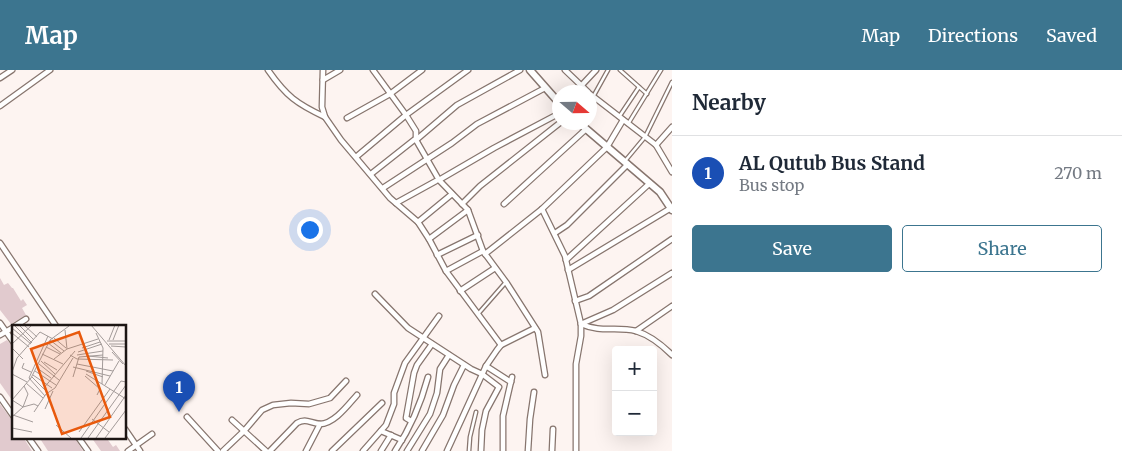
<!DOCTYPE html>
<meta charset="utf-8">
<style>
body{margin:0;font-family:Merriweather,serif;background:#f6f6f7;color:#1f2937}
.controls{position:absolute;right:15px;bottom:15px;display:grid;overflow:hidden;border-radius:5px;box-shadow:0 5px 20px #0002}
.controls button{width:45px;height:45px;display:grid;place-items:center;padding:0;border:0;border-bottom:1px solid #e0e1e3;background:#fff;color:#1f2937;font:25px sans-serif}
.compass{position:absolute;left:552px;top:15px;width:45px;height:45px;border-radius:50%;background:#fff;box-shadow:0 5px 20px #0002;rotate:110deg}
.you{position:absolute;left:309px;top:159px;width:18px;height:18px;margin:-12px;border:4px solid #fff;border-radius:50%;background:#1a73e8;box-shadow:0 0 0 8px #1a73e833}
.badge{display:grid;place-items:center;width:32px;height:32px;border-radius:50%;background:#3c758f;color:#fff;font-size:16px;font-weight:700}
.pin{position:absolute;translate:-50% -41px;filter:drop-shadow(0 1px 2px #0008)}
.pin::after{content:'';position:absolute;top:26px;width:18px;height:15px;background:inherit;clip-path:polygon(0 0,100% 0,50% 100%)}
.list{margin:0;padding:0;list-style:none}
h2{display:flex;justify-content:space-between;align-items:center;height:65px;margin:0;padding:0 20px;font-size:21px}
h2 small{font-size:16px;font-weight:400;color:#747a83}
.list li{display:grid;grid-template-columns:32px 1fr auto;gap:15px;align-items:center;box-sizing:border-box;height:75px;padding:0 20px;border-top:1px solid #e0e1e3}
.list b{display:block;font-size:19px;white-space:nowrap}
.list p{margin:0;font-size:16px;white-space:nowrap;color:#747a83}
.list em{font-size:16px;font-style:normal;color:#747a83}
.actions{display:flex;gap:10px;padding:15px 20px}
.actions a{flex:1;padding:11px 0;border:1px solid #3c758f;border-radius:5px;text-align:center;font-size:18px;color:#3c758f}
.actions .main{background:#3c758f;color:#fff}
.map{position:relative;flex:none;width:672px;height:381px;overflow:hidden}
header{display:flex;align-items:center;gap:30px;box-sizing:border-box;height:70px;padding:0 25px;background:#3c758f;color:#fff}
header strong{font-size:24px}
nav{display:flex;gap:28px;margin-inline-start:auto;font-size:18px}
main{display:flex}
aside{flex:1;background:#fff}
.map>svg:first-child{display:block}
</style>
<header>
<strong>Map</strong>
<nav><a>Map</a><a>Directions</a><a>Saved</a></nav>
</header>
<main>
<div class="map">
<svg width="672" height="381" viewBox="0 0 672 381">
<rect width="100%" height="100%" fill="#fdf4f1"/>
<g fill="#e1cace">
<path d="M0 208 4 215 8 213 12 218H13L21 231 23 229 27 235 22 238 26 245 11 254 0 240Z"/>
<path d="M7 270 14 278V333L0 313V274Z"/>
<path d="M0 334 11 349 14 351V367H23L32 381H0Z"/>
<path d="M39 367H74L83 381H48Z"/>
<path d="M91 367H112L108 370 113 377 116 375 120 381H101Z"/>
</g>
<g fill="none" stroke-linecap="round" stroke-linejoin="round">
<g stroke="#87756e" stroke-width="5">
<g id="lane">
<path d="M620 0 647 24"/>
<path d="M593 27 608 0"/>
<path d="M619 47 639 17"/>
<path d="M628 54 661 0"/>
<path d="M625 91 645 67 672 12"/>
<path d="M478 244 506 212"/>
<path d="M469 381 470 367 476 342"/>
</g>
</g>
<g stroke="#87756e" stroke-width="7">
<g id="street">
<path d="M268 0C286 26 297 34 325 47"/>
<path d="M323 0 322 37 325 47 341 70 390 128 418 152 429 169 446 201 501 275"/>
<path d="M373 0 406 45 416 61V70L439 110 468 140 483 181 506 212 538 262 545 305"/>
<path d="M565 0 588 22"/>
<path d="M0 8 12 0"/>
<path d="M323 10 340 0"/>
<path d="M581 16 596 0"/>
<path d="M590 24 656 75 672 102"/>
<path d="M0 36 50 0"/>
<path d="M347 48 390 24 422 0"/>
<path d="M416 70 457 35 520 0"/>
<path d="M656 75 672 57"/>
<path d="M356 87 406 45 468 0"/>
<path d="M371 104 414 70"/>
<path d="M439 110 494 78 560 43"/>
<path d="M383 118 452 73 477 54 545 18"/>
<path d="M396 133 436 111"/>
<path d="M462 134 480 116 561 52"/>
<path d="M504 134 585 60"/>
<path d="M542 139 565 186 581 254V266L576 294V381"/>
<path d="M418 152 452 124"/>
<path d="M555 163 567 155 628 94"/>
<path d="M429 169 468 140"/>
<path d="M0 173 56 256"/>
<path d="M485 184 542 139 607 77 623 50"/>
<path d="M437 185 478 165"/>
<path d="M566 190 650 113"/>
<path d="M568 200 671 138"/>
<path d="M446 201 483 181"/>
<path d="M460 221 495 198"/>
<path d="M375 224 408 258 471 299 482 304 499 317 486 341 482 360 481 381"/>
<path d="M575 231 589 226 672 169"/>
<path d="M0 253 14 273"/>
<path d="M581 254 613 240 672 203"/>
<path d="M581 254C601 263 617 256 636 261 649 265 662 275 672 285"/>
<path d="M15 256 26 249"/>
<path d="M636 261 672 236"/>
<path d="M0 265 14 257"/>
<path d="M486 296 511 312"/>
<path d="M0 327 14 347"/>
<path d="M187 347 218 381"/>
<path d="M232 350 266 381"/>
<path d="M411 351 406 348 414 303 417 295 432 274"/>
<path d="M125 359 140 381"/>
<path d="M381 361 402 370"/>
<path d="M28 367 38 381"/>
<path d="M78 367 88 381"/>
<path d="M128 381 152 364"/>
<path d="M223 381 244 361 262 340 273 335 291 333 309 334 330 328 346 311"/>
<path d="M270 381 297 353C306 348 310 353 320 354 334 354 348 335 357 325"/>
<path d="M306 381 320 354"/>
<path d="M332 381 382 333"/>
<path d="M363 381 386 355 394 334V323L405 293 439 246"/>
<path d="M381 381 391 365"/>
<path d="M395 381C410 359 421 333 428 307"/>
<path d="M407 381 430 344 437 323 440 299 449 285"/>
<path d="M422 381 443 345 454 315 464 295"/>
<path d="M447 381 486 296 497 280 501 275 535 258"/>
<path d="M503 381V346L512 307"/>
<path d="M528 381 530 349 534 322"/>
<path d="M552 381 553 359"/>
</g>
</g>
<g stroke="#87756e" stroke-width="9">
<g id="secondary">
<path d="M530 0 560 34"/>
<path d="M578 52 660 122 672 140"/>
</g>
</g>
<use href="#lane" stroke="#fff" stroke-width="2.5"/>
<use href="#street" stroke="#fff" stroke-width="4.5"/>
<use href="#secondary" stroke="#fff" stroke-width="6"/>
</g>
<g transform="translate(12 255)">
<rect width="114" height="114" fill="#fdf4f1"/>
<path fill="none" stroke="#a39b99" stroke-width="1" d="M2 0 20 18M7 0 22 15M12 0 25 12M79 0 114 41M0 3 19 19M53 5 55 24M0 8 17 22M84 8 91 23 90 59M42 13 54 23M38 15 52 26M97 15 103 0M101 15 107 0M95 16H114M36 18 49 28M0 19 20 0M97 19H114M99 21 114 22M34 22 48 29M0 23 11 34M70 23 88 17M66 27 90 19M100 27 111 39M30 29 51 39M58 30 65 34 101 35M65 30 91 26M76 31 96 33M42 34 55 24 86 14M29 36 43 49M32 37 45 45M12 38 10 43 19 47M27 39 47 55M65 39 101 46M61 42 98 51M25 43 39 53M23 46 44 60M74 46 91 52M0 47 5 33 28 7 41 14M0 49 15 57M74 49 114 74M21 50 40 63M73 51 88 64 85 70M20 52 36 68M61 52 67 32 91 30M14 58 31 73M93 60 107 36M31 64 63 26M33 71 17 53 36 11M26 81 22 79 11 82 0 75 19 53 38 15 57 1M33 84 41 66M22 87 34 69 43 63 61 33M1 90 21 97M0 92 11 82 16 69 12 61M80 94 97 107M44 100 59 113M0 103 20 107M67 107 98 64M69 113 109 56 114 57M76 113 114 60M84 113 114 70M93 113 114 85"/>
<path fill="#e8590c" fill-opacity="0.15" stroke="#e8590c" stroke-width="2.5" d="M67 7 98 92 50 109 19 24Z"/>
<rect width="114" height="114" fill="none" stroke="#1d1614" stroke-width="2.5"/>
</g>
</svg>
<div class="controls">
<button>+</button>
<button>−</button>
</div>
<svg class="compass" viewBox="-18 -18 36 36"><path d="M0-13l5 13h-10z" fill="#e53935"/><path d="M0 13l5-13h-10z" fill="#747a83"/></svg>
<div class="you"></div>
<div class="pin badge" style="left:179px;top:342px;background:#1a4fb4">1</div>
</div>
<aside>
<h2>Nearby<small></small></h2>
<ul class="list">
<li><span class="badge" style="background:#1a4fb4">1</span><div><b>AL Qutub Bus Stand</b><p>Bus stop</p></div><em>270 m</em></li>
</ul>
<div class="actions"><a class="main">Save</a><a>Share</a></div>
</aside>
</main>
